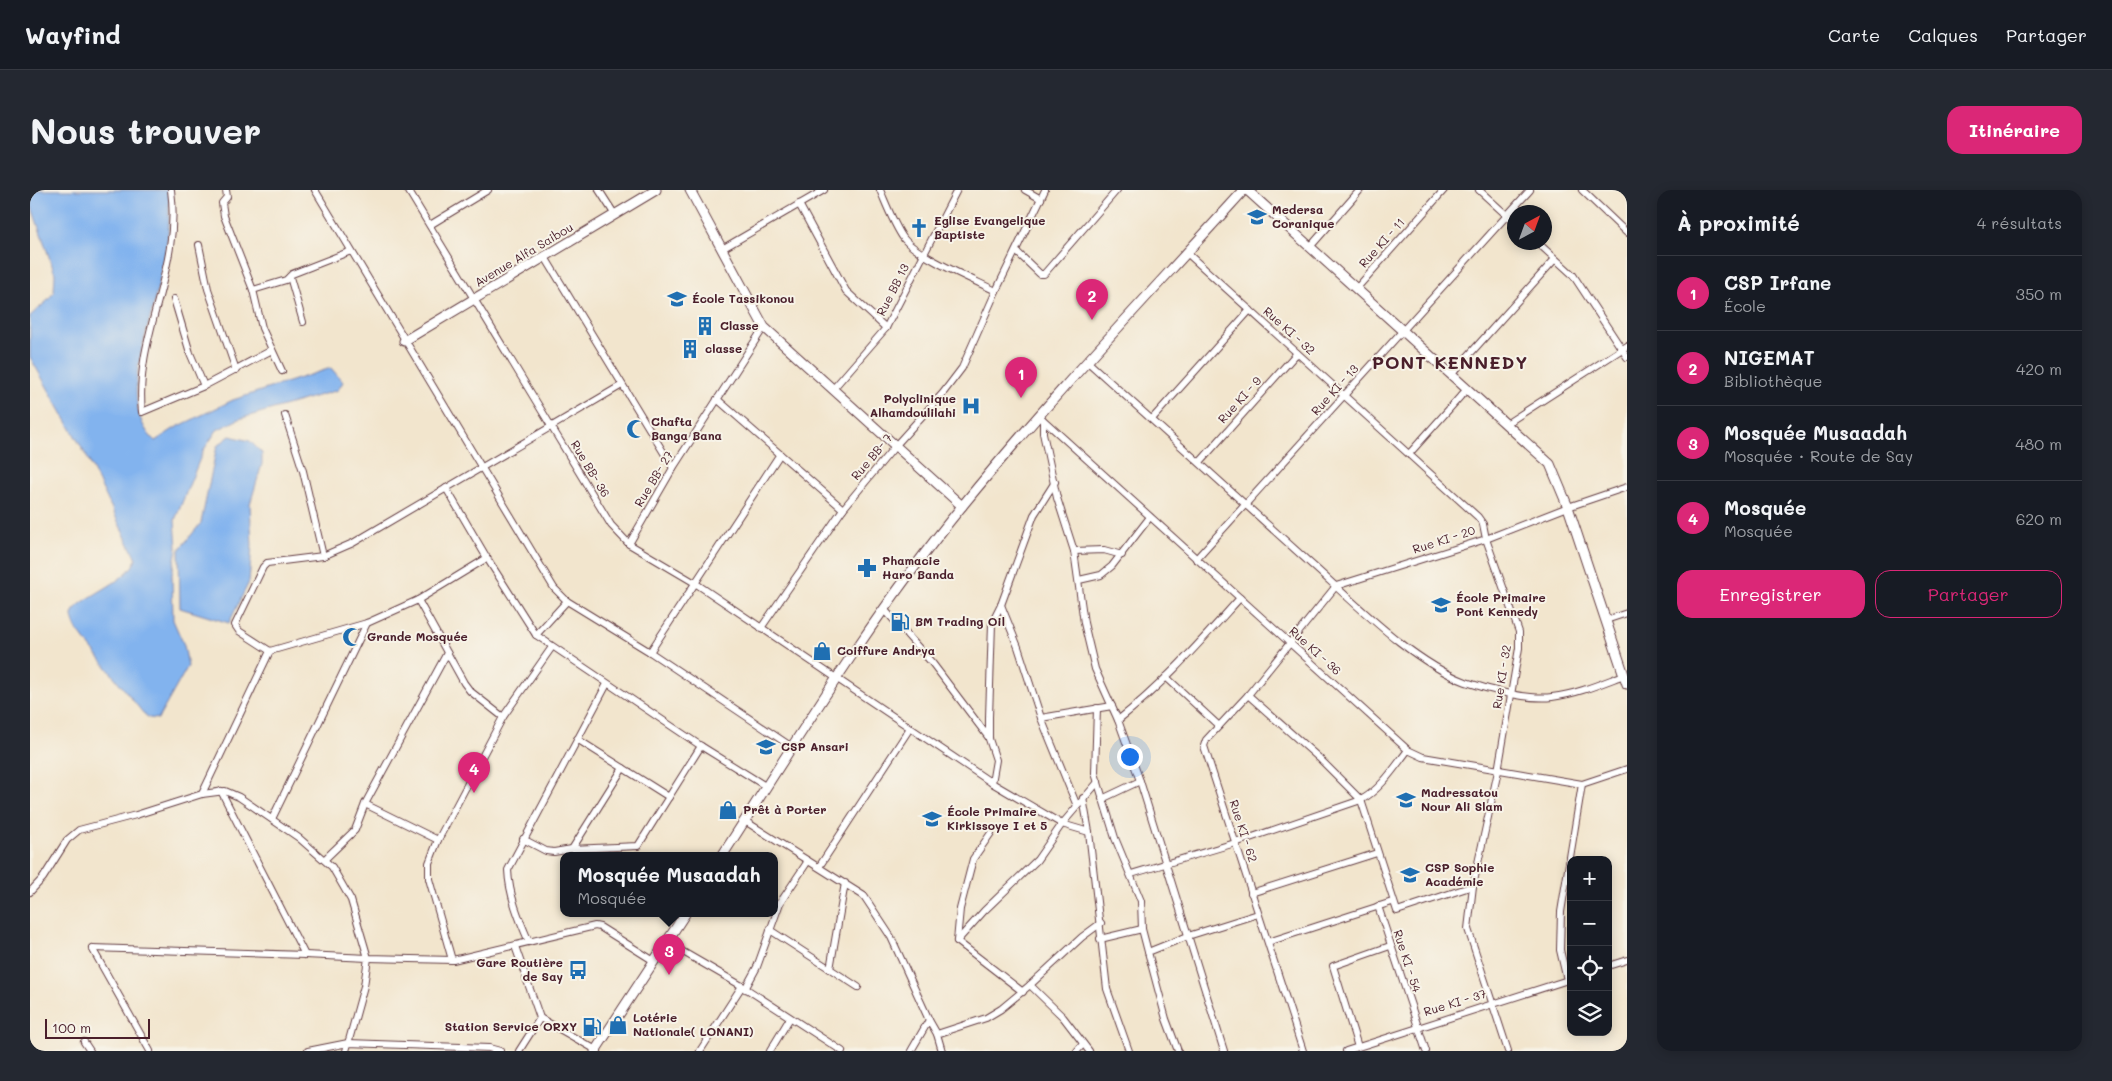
<!DOCTYPE html>
<html lang="fr">
<meta charset="utf-8">
<style>
body{margin:0;font-family:Mali,sans-serif;background:#242831;color:#f1f3f6}
.controls{position:absolute;right:15px;bottom:15px;display:grid;overflow:hidden;border-radius:10px;box-shadow:0 2px 12px #0003}
.controls button{width:45px;height:45px;display:grid;place-items:center;padding:0;border:0;border-bottom:1px solid #363941;background:#171b24;color:#f1f3f6;font:25px sans-serif}
.compass{position:absolute;left:1477px;top:15px;width:45px;height:45px;border-radius:50%;background:#171b24;box-shadow:0 2px 12px #0003;rotate:41deg}
.scale{position:absolute;left:15px;bottom:12px;width:105px;box-sizing:border-box;padding-left:5px;border:2px solid #4a1f2b;border-top:0;font-size:14px;line-height:18px;white-space:nowrap;color:#4a1f2b;-webkit-text-stroke:4px #f7f3e8;paint-order:stroke}
.you{position:absolute;left:1099px;top:566px;width:18px;height:18px;margin:-12px;border:4px solid #fff;border-radius:50%;background:#1a73e8;box-shadow:0 0 0 8px #1a73e833}
.badge{display:grid;place-items:center;width:32px;height:32px;border-radius:50%;background:#db2777;color:#fff;font-size:16px;font-weight:700}
.pin{position:absolute;translate:-50% -41px;filter:drop-shadow(0 1px 2px #0008)}
.pin::after{content:'';position:absolute;top:26px;width:18px;height:15px;background:inherit;clip-path:polygon(0 0,100% 0,50% 100%)}
.popup{position:absolute;left:530px;top:662px;width:218px;height:65px;box-sizing:border-box;display:grid;place-content:center;border-radius:10px;background:#171b24;filter:drop-shadow(0 1px 4px #0005);font-size:16px;white-space:nowrap;color:#9ea1a6}
.popup b{font-size:19px;color:#f1f3f6}
.popup::after{content:'';position:absolute;left:50%;top:100%;margin-left:-10px;border:10px solid transparent;border-top-color:#171b24}
.list{margin:0;padding:0;list-style:none}
h2{display:flex;justify-content:space-between;align-items:center;height:65px;margin:0;padding:0 20px;font-size:21px}
h2 small{font-size:16px;font-weight:400;color:#9ea1a6}
.list li{display:grid;grid-template-columns:32px 1fr auto;gap:15px;align-items:center;box-sizing:border-box;height:75px;padding:0 20px;border-top:1px solid #363941}
.list b{display:block;font-size:19px;white-space:nowrap}
.list p{margin:0;font-size:16px;white-space:nowrap;color:#9ea1a6}
.list em{font-size:16px;font-style:normal;color:#9ea1a6}
.actions{display:flex;gap:10px;padding:15px 20px}
.actions a{flex:1;padding:11px 0;border:1px solid #db2777;border-radius:15px;text-align:center;font-size:18px;color:#db2777}
.actions .main{background:#db2777;color:#fff}
.icon{flex:none;width:28px;height:28px;fill:none;stroke:currentColor;stroke-width:2;stroke-linecap:round;stroke-linejoin:round}
.map{position:relative;flex:none;width:1597px;height:861px;overflow:hidden;border-radius:15px}
header{display:flex;align-items:center;gap:30px;box-sizing:border-box;height:70px;padding:0 25px;background:#171b24;border-bottom:1px solid #363941}
header strong{font-size:24px}
nav{display:flex;gap:28px;margin-inline-start:auto;font-size:18px}
.intro{display:flex;align-items:center;justify-content:space-between;box-sizing:border-box;height:120px;padding:0 30px}
h1{margin:0;font-size:35px}
.button{padding:12px 22px;border-radius:15px;background:#db2777;color:#fff;font-size:18px;font-weight:700}
main{display:flex;gap:30px;padding:0 30px}
aside{flex:1;background:#171b24;border-radius:15px;box-shadow:0 2px 12px #0003}
.map>svg:first-child{display:block}
</style>
<header>
<strong>Wayfind</strong>
<nav><a>Carte</a><a>Calques</a><a>Partager</a></nav>
</header>
<div class="intro"><h1>Nous trouver</h1><a class="button">Itinéraire</a></div>
<main>
<div class="map">
<svg width="1597" height="861" viewBox="0 0 1597 861">
<rect width="100%" height="100%" fill="#f7f3e8"/>
<filter id="ink" filterUnits="userSpaceOnUse"><feTurbulence type="fractalNoise" baseFrequency=".02" numOctaves="2"/><feDisplacementMap in="SourceGraphic" scale="10" xChannelSelector="R" yChannelSelector="G"/><feConvolveMatrix kernelMatrix="1 2 1 2 8 2 1 2 1" color-interpolation-filters="sRGB"/></filter>
<filter id="wash" filterUnits="userSpaceOnUse"><feTurbulence type="fractalNoise" baseFrequency=".0096" numOctaves="4" result="noise"/><feDisplacementMap in="SourceGraphic" scale="20" xChannelSelector="R" yChannelSelector="G"/><feGaussianBlur stdDeviation="1.12" result="paint"/><feColorMatrix in="noise" values="0 0 0 0 0 0 0 0 0 0 0 0 0 0 0 0 0 1.4 0 .05"/><feComposite in="paint" operator="in"/></filter>
<g filter="url(#wash)">
<rect width="100%" height="100%" fill="#f2e5cd"/>
<g fill="#82b3ee" stroke="#66698c">
<path d="M0 0H139C139 19 140 38 136 57 133 77 128 97 123 117 113 156 90 218 125 251L145 238 203 210 301 178 313 192 308 200 209 229 187 240 173 261 145 330 147 358 142 384 143 430 154 455 158 476 128 529 119 528 113 523 47 440C45 436 42 430 42 425 44 409 99 393 106 369L57 267 0 167V126L17 111 24 102 25 84 0 12Z"/>
<path d="M200 246 220 251 232 263V274L220 314 222 356 219 392 199 433 150 418 149 360 171 333 187 256Z"/>
</g>
</g>
<g filter="url(#ink)">
<g fill="none" stroke-linecap="round" stroke-linejoin="round">
<g stroke="#633d43" stroke-width="8">
<g id="street">
<path d="M141 0C152 79 104 146 112 222L174 196 242 160"/>
<path d="M196 0 197 7 192 13 194 26 223 100 232 138 252 181"/>
<path d="M285 0 524 398 537 411 620 462 762 557"/>
<path d="M378 0 581 335 599 354 665 393 962 593 1032 634 1059 642"/>
<path d="M569 0 585 25"/>
<path d="M850 0C857 16 864 35 874 49 889 67 944 90 966 101"/>
<path d="M995 0 1011 9"/>
<path d="M1449 0 1484 32"/>
<path d="M1552 0 1597 43"/>
<path d="M769 14 816 101 856 138"/>
<path d="M400 35 458 0"/>
<path d="M1507 52 1543 85 1597 167"/>
<path d="M169 55 178 99 206 180"/>
<path d="M1280 57 1330 0"/>
<path d="M692 59 794 0"/>
<path d="M986 61 1010 84H1014L1087 0"/>
<path d="M1157 63 1448 327 1453 334 1456 349 1489 442V458L1468 581 1443 696 1438 739 1478 861"/>
<path d="M515 67 643 278"/>
<path d="M260 87 273 132"/>
<path d="M1326 99 1414 0"/>
<path d="M223 100 256 90 262 84 321 61"/>
<path d="M144 109 160 163 174 196"/>
<path d="M1058 172C1132 239 1206 306 1280 373 1325 413 1381 471 1436 492 1459 500 1498 510 1522 507 1547 504 1570 494 1594 485"/>
<path d="M1421 185 1525 69"/>
<path d="M803 199 856 138 927 0"/>
<path d="M687 209 813 319"/>
<path d="M255 225 273 281 293 366"/>
<path d="M1009 226 1378 560 1393 567 1552 594 1597 579"/>
<path d="M1122 229 1220 120"/>
<path d="M1013 230V243L1027 308 1044 361 1054 433 1065 479 1088 530 1110 591 1194 861"/>
<path d="M1476 234 1597 156"/>
<path d="M1379 264 1437 199"/>
<path d="M1170 272 1267 163"/>
<path d="M416 298 457 368 506 445 671 556 737 597"/>
<path d="M599 354 643 278 734 137"/>
<path d="M1044 361 1074 360 1092 365"/>
<path d="M1166 369 1500 0"/>
<path d="M1049 390 1071 385 1082 376 1120 327"/>
<path d="M388 410 434 493 440 501 473 527"/>
<path d="M971 415 988 457 1011 528 1047 616"/>
<path d="M854 419 903 474 959 548"/>
<path d="M1576 430 1597 423"/>
<path d="M731 438 813 319 866 255 913 203 932 178 966 101 1015 0"/>
<path d="M506 445 537 411"/>
<path d="M240 461 209 441 205 435 233 377 237 373 293 366 323 353 592 195"/>
<path d="M620 462 750 264"/>
<path d="M1136 487 1189 536"/>
<path d="M1218 505 1289 568 1331 610 1367 721 1443 696"/>
<path d="M1067 518 1065 583 1085 648 1111 711 1112 739"/>
<path d="M1011 528 1082 516"/>
<path d="M1088 530C1133 495 1171 451 1210 408"/>
<path d="M547 549 639 607"/>
<path d="M962 593 966 570 959 549V527L962 433 971 415 1004 325 1025 292"/>
<path d="M191 601 275 765"/>
<path d="M172 604 240 461 337 433 388 410 457 368"/>
<path d="M1053 608 1059 642 1077 799 1099 861"/>
<path d="M1072 609 1110 591"/>
<path d="M335 614 408 650 473 527 522 457"/>
<path d="M242 629 337 433"/>
<path d="M715 631 834 706 861 747 899 830"/>
<path d="M493 649 516 661 524 662 542 659 608 656 671 556"/>
<path d="M408 650 399 673V689L422 770"/>
<path d="M542 659 593 578"/>
<path d="M295 669 325 640 335 614 417 463"/>
<path d="M789 677 880 538"/>
<path d="M1101 684 1205 653 1331 610C1351 599 1364 578 1378 560"/>
<path d="M0 702 13 688 37 650 49 640 106 625 172 604 195 601 209 607 269 648 302 677 321 710 338 768 423 770 565 736 570 737 624 771"/>
<path d="M1221 703 1347 663"/>
<path d="M1348 716 1396 861"/>
<path d="M740 740 828 797"/>
<path d="M1070 749 1112 739 1118 762"/>
<path d="M927 751 930 719 943 669 961 643"/>
<path d="M499 752C489 729 479 705 478 680L577 494"/>
<path d="M636 752 712 796 812 861"/>
<path d="M1238 752 1362 712"/>
<path d="M485 756 510 828 568 861"/>
<path d="M62 758 275 765 338 768 334 796 316 861"/>
<path d="M62 758 120 861"/>
<path d="M1578 776 1597 770"/>
<path d="M800 779 815 693"/>
<path d="M1537 790 1530 760 1531 722 1552 594"/>
<path d="M1000 795 1033 827 1059 861"/>
<path d="M715 799 727 777 750 713 778 671"/>
<path d="M993 802 927 751 954 721 1007 670 1032 634 1068 592"/>
<path d="M907 844 956 828 971 819 1000 795 1052 747 1071 733"/>
<path d="M54 852 60 861"/>
<path d="M1328 857 1303 776 1360 756"/>
<path d="M278 861 318 853 459 858 470 861"/>
<path d="M489 861 510 828"/>
<path d="M670 861 712 796"/>
<path d="M740 861 760 828"/>
<path d="M881 861 899 830 907 844 912 861"/>
<path d="M1047 861 1053 854"/>
<path d="M1148 861 1136 829 1118 762 1158 746 1228 724"/>
<path d="M1273 861 1174 556 1176 550 1218 505 1306 396 1456 349 1538 317 1597 297"/>
<path d="M1316 861 1541 789"/>
</g>
</g>
<g stroke="#633d43" stroke-width="11">
<g id="secondary">
<path d="M660 0 734 137 932 316"/>
<path d="M1217 0 1520 274 1538 317 1597 494"/>
<path d="M374 151 626 0"/>
<path d="M692 666C768 548 843 424 933 315 1022 206 1120 104 1214 0"/>
<path d="M565 861 655 724"/>
</g>
</g>
<use href="#street" stroke="#fff" stroke-width="6"/>
<use href="#secondary" stroke="#fff" stroke-width="9"/>
</g>
</g>
<defs>
<g id="school-bare" transform="scale(1.5)"><path d="M0-5L7-2L0 1L-7-2ZM-4 1L0 2.5L4 1V4Q0 6-4 4Z" fill="#1f6fb2" stroke="#f7f3e8" stroke-width="2.5" paint-order="stroke"/></g>
<g id="church-bare" transform="scale(1.5)"><path d="M-1.2-6h2.4v3.5h3.3v2.4h-3.3V6h-2.4V-.1h-3.3v-2.4h3.3Z" fill="#1f6fb2" stroke="#f7f3e8" stroke-width="2.5" paint-order="stroke"/></g>
<g id="building-bare" transform="scale(1.5)"><path d="M-4-6H4V6H1V3H-1V6H-4ZM-2.5-4.3h1.7v1.8h-1.7ZM.8-4.3h1.7v1.8H.8ZM-2.5-1h1.7V.8h-1.7ZM.8-1h1.7V.8H.8Z" fill="#1f6fb2" stroke="#f7f3e8" stroke-width="2.5" paint-order="stroke"/></g>
<g id="hospital-bare" transform="scale(1.5)"><path d="M-5-5h3v3.5h4V-5h3V5h-3V1.5h-4V5h-3Z" fill="#1f6fb2" stroke="#f7f3e8" stroke-width="2.5" paint-order="stroke"/></g>
<g id="mosque-bare" transform="scale(1.5)"><path d="M3.5-4.9A6 6 0 1 0 3.5 4.9A5 5 0 1 1 3.5-4.9Z" fill="#1f6fb2" stroke="#f7f3e8" stroke-width="2.5" paint-order="stroke"/></g>
<g id="pharmacy-bare" transform="scale(1.5)"><path d="M-2-6h4v4h4v4h-4v4h-4v-4h-4v-4h4Z" fill="#1f6fb2" stroke="#f7f3e8" stroke-width="2.5" paint-order="stroke"/></g>
<g id="fuel-bare" transform="scale(1.5)"><path d="M-5.5-6h7V0h2V4h1.3V-2.5L3-4.5l.8-.8L6-3V5H2.5V1h-1V6h-7ZM-4.2-4.7v3.2H.2V-4.7Z" fill="#1f6fb2" stroke="#f7f3e8" stroke-width="2.5" paint-order="stroke"/></g>
<g id="shop-bare" transform="scale(1.5)"><path d="M-5-2.5h2.3a2.7 3.5 0 0 1 5.4 0H5L5.5 6h-11ZM-1.5-2.5h3a1.5 2.3 0 0 0-3 0Z" fill="#1f6fb2" stroke="#f7f3e8" stroke-width="2.5" paint-order="stroke"/></g>
<g id="bus-bare" transform="scale(1.5)"><path d="M-5-6H5V4H4V6H2V4H-2V6H-4V4H-5ZM-3.5-4V0h7V-4ZM-3.5 1.2v1.5H-2V1.2ZM2 1.2v1.5H3.5V1.2Z" fill="#1f6fb2" stroke="#f7f3e8" stroke-width="2.5" paint-order="stroke"/></g>
</defs>
<g fill-rule="evenodd">
<use href="#school-bare" x="1227" y="27"/>
<use href="#church-bare" x="889" y="38"/>
<use href="#school-bare" x="647" y="109"/>
<use href="#building-bare" x="675" y="136"/>
<use href="#building-bare" x="660" y="159"/>
<use href="#hospital-bare" x="941" y="216"/>
<use href="#mosque-bare" x="606" y="239"/>
<use href="#pharmacy-bare" x="837" y="378"/>
<use href="#school-bare" x="1411" y="415"/>
<use href="#fuel-bare" x="870" y="432"/>
<use href="#mosque-bare" x="322" y="447"/>
<use href="#shop-bare" x="792" y="461"/>
<use href="#school-bare" x="736" y="557"/>
<use href="#school-bare" x="1376" y="610"/>
<use href="#shop-bare" x="698" y="620"/>
<use href="#school-bare" x="902" y="629"/>
<use href="#school-bare" x="1380" y="685"/>
<use href="#bus-bare" x="548" y="780"/>
<use href="#shop-bare" x="588" y="835"/>
<use href="#fuel-bare" x="562" y="837"/>
</g>
<g text-anchor="middle" stroke-width="4" stroke-linejoin="round" paint-order="stroke">
<g font-size="12" font-weight="bold" fill="#4a1f2b" stroke="#f7f3e8" text-anchor="start">
<text x="1242" y="24">Medersa<tspan x="1242" dy="14">Coranique</tspan></text>
<text x="904" y="35">Eglise Evangelique<tspan x="904" dy="14">Baptiste</tspan></text>
<text x="662" y="113">École Tassikonou</text>
<text x="690" y="140">Classe</text>
<text x="675" y="163">classe</text>
<text x="926" y="213" text-anchor="end">Polyclinique<tspan x="926" dy="14">Alhamdoulilahi</tspan></text>
<text x="621" y="236">Chafta<tspan x="621" dy="14">Banga Bana</tspan></text>
<text x="852" y="375">Phamacie<tspan x="852" dy="14">Haro Banda</tspan></text>
<text x="1426" y="412">École Primaire<tspan x="1426" dy="14">Pont Kennedy</tspan></text>
<text x="885" y="436">BM Trading Oil</text>
<text x="337" y="451">Grande Mosquée</text>
<text x="807" y="465">Coiffure Andrya</text>
<text x="751" y="561">CSP Ansari</text>
<text x="1391" y="607">Madressatou<tspan x="1391" dy="14">Nour Ali Slam</tspan></text>
<text x="713" y="624">Prêt à Porter</text>
<text x="917" y="626">École Primaire<tspan x="917" dy="14">Kirkissoye I et 5</tspan></text>
<text x="1395" y="682">CSP Sophie<tspan x="1395" dy="14">Académie</tspan></text>
<text x="533" y="777" text-anchor="end">Gare Routière<tspan x="533" dy="14">de Say</tspan></text>
<text x="603" y="832">Lotérie<tspan x="603" dy="14">Nationale( LONANI)</tspan></text>
<text x="547" y="841" text-anchor="end">Station Service ORXY</text>
</g>
<g font-size="12" fill="#4a1f2b" stroke="#f7f3e8">
<text transform="translate(1352 53) rotate(-48)" y="4">Rue KI - 11</text>
<text transform="translate(494 65) rotate(-31)" y="4">Avenue Alfa Saibou</text>
<text transform="translate(863 100) rotate(-63)" y="4">Rue BB 13</text>
<text transform="translate(1259 141) rotate(42)" y="4">Rue KI - 32</text>
<text transform="translate(1305 200) rotate(-48)" y="4">Rue KI - 13</text>
<text transform="translate(1210 210) rotate(-48)" y="4">Rue KI - 9</text>
<text transform="translate(842 267) rotate(-50)" y="4">Rue BB- 7</text>
<text transform="translate(560 279) rotate(59)" y="4">Rue BB- 36</text>
<text transform="translate(624 289) rotate(-59)" y="4">Rue BB- 27</text>
<text transform="translate(1414 350) rotate(-18)" y="4">Rue KI - 20</text>
<text transform="translate(1285 461) rotate(42)" y="4">Rue KI - 36</text>
<text transform="translate(1472 487) rotate(-81)" y="4">Rue KI - 32</text>
<text transform="translate(1213 641) rotate(72)" y="4">Rue KI - 62</text>
<text transform="translate(1377 771) rotate(72)" y="4">Rue KI - 54</text>
<text transform="translate(1425 813) rotate(-17)" y="4">Rue KI - 37</text>
</g>
<g font-size="18" font-weight="bold" letter-spacing="1" fill="#4a1f2b" stroke="#f7f3e8">
<text x="1420" y="179">PONT KENNEDY</text>
</g>
</g>
</svg>
<div class="controls">
<button>+</button>
<button>−</button>
<button><svg class="icon" aria-label="locate" viewBox="0 0 24 24"><circle cx="12" cy="12" r="6"/><path d="M12 2v4M12 18v4M2 12h4M18 12h4"/></svg></button>
<button><svg class="icon" aria-label="layers" viewBox="0 0 24 24"><path d="M12 4l9 5-9 5-9-5zM3 14l9 5 9-5"/></svg></button>
</div>
<svg class="compass" viewBox="-18 -18 36 36"><path d="M0-13l5 13h-10z" fill="#e53935"/><path d="M0 13l5-13h-10z" fill="#9ea1a6"/></svg>
<div class="scale">100 m</div>
<div class="you"></div>
<div class="pin badge" style="left:991px;top:208px">1</div>
<div class="pin badge" style="left:1062px;top:130px">2</div>
<div class="pin badge" style="left:639px;top:785px">3</div>
<div class="popup"><b>Mosquée Musaadah</b>Mosquée</div>
<div class="pin badge" style="left:444px;top:603px">4</div>
</div>
<aside>
<h2>À proximité<small>4 résultats</small></h2>
<ul class="list">
<li><span class="badge">1</span><div><b>CSP Irfane</b><p>École</p></div><em>350 m</em></li>
<li><span class="badge">2</span><div><b>NIGEMAT</b><p>Bibliothèque</p></div><em>420 m</em></li>
<li><span class="badge">3</span><div><b>Mosquée Musaadah</b><p>Mosquée · Route de Say</p></div><em>480 m</em></li>
<li><span class="badge">4</span><div><b>Mosquée</b><p>Mosquée</p></div><em>620 m</em></li>
</ul>
<div class="actions"><a class="main">Enregistrer</a><a>Partager</a></div>
</aside>
</main>
